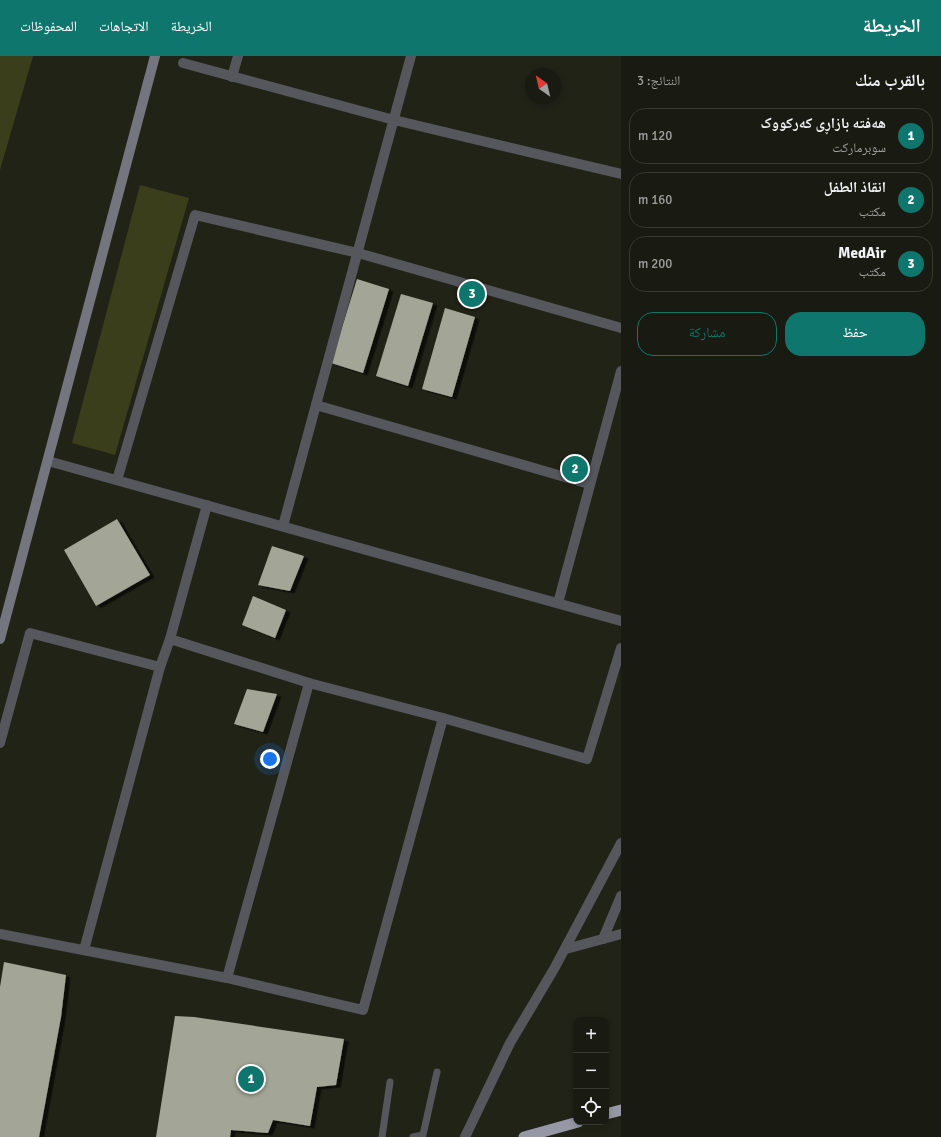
<!DOCTYPE html>
<html lang="ar">
<meta charset="utf-8">
<style>
body{margin:0;font-family:Signika,"Noto Naskh Arabic",sans-serif;background:#22231a;color:#f1f3f6;direction:rtl}
.controls{position:absolute;right:12px;bottom:12px;display:grid;overflow:hidden;border-radius:8px;box-shadow:0 2px 6px #0003}
.controls button{width:36px;height:36px;display:grid;place-items:center;padding:0;border:0;border-bottom:1px solid #373831;background:#191a11;color:#f1f3f6;font:20px sans-serif}
.compass{position:absolute;left:525px;top:12px;width:36px;height:36px;border-radius:50%;background:#191a11;box-shadow:0 2px 6px #0003;rotate:326deg}
.you{position:absolute;left:270px;top:703px;width:14px;height:14px;margin:-10px;border:3px solid #fff;border-radius:50%;background:#1a73e8;box-shadow:0 0 0 6px #1a73e833}
.badge{display:grid;place-items:center;width:26px;height:26px;border-radius:50%;background:#0f766e;color:#fff;font-size:13px;font-weight:700}
.pin{position:absolute;translate:-50% -50%;border:2px solid #fff;box-shadow:0 1px 4px #0006}
.list{margin:0;padding:0;list-style:none}
h2{display:flex;justify-content:space-between;align-items:center;height:52px;margin:0;padding:0 16px;font-size:17px}
h2 small{font-size:13px;font-weight:400;color:#9fa19f}
.list li{display:grid;grid-template-columns:26px 1fr auto;gap:12px;align-items:center;box-sizing:border-box;height:56px;margin:0 8px 8px;padding:0 8px;border:1px solid #373831;border-radius:16px}
.list b{display:block;font-size:15px;white-space:nowrap}
.list p{margin:0;font-size:13px;white-space:nowrap;color:#9fa19f}
.list em{font-size:13px;font-style:normal;color:#9fa19f}
.actions{display:flex;gap:8px;padding:12px 16px}
.actions a{flex:1;padding:9px 0;border:1px solid #0f766e;border-radius:16px;text-align:center;font-size:14px;color:#0f766e}
.actions .main{background:#0f766e;color:#fff}
.icon{flex:none;width:22px;height:22px;fill:none;stroke:currentColor;stroke-width:2;stroke-linecap:round;stroke-linejoin:round}
.map{position:relative;flex:none;width:621px;height:1081px;overflow:hidden;direction:ltr}
header{display:flex;align-items:center;gap:24px;box-sizing:border-box;height:56px;padding:0 20px;background:#0f766e;color:#fff}
header strong{font-size:19px}
nav{display:flex;gap:22px;margin-inline-start:auto;font-size:14px}
main{display:flex}
aside{flex:1;background:#191a11}
.map>svg:first-child{display:block}
</style>
<header>
<strong>الخريطة</strong>
<nav><a>الخريطة</a><a>الاتجاهات</a><a>المحفوظات</a></nav>
</header>
<main>
<aside>
<h2>بالقرب منك<small>النتائج: 3</small></h2>
<ul class="list">
<li><span class="badge">1</span><div><b>هەفتە بازاڕی کەرکووک</b><p>سوبرماركت</p></div><em>120 m</em></li>
<li><span class="badge">2</span><div><b>انقاذ الطفل</b><p>مكتب</p></div><em>160 m</em></li>
<li><span class="badge">3</span><div><b>MedAir</b><p>مكتب</p></div><em>200 m</em></li>
</ul>
<div class="actions"><a class="main">حفظ</a><a>مشاركة</a></div>
</aside>
<div class="map">
<svg width="621" height="1081" viewBox="0 0 621 1081">
<defs>
<filter id="shadow"><feDropShadow dx="4.5" dy="2.5" stdDeviation="0" flood-color="#0009"/></filter>
</defs>
<rect width="100%" height="100%" fill="#212317"/>
<g fill="#3b3e1a">
<path d="M0 0H33L0 114Z"/>
<path d="M140 129 189 142 115 399 72 387Z"/>
</g>
<g fill="#a3a597" filter="url(#shadow)">
<path d="M357 223 389 233 363 317 331 307Z"/>
<path d="M401 238 433 247 408 330 376 320Z"/>
<path d="M445 252 475 261 452 341 422 333Z"/>
<path d="M117 463 150 519 96 550 64 494Z"/>
<path d="M272 490 304 500 290 535 258 529Z"/>
<path d="M253 540 286 554 275 582 242 569Z"/>
<path d="M247 633 277 638 263 676 234 668Z"/>
<path d="M4 906 66 919 61 961 39 1081H0V931Z"/>
<path d="M175 960 194 961 344 983 336 1029 317 1031 310 1070 273 1064 268 1077 231 1074 230 1081H156Z"/>
</g>
<g fill="none" stroke-linecap="round" stroke-linejoin="round">
<g stroke="#56575d" stroke-width="7">
<path d="M382 1081 390 1026"/>
<path d="M413 1081 423 1079 437 1016"/>
</g>
<g stroke="#56575d" stroke-width="10">
<path d="M183 7 394 64 621 118"/>
<path d="M232 21 238 0"/>
<path d="M316 349 589 428"/>
<path d="M48 405 621 565"/>
<path d="M117 424 195 159 358 197 621 272"/>
<path d="M283 470 411 0"/>
<path d="M558 547 621 315"/>
<path d="M170 583 309 627 443 662 587 703 621 592"/>
<path d="M0 687 30 577 160 611"/>
<path d="M0 878 227 922 363 954 443 662"/>
<path d="M603 883 621 840"/>
<path d="M566 893 621 878"/>
<path d="M84 894 160 611 170 583 207 449"/>
<path d="M227 922 309 627"/>
<path d="M465 1081 510 987 554 913 621 787"/>
</g>
<path stroke="#74767f" stroke-width="10" d="M0 583 155 0"/>
<g stroke="#9698a5" stroke-width="11">
<path d="M606 1058 621 1054"/>
<path d="M524 1081 578 1066"/>
</g>
</g>
</svg>
<div class="controls">
<button>+</button>
<button>−</button>
<button><svg class="icon" aria-label="locate" viewBox="0 0 24 24"><circle cx="12" cy="12" r="6"/><path d="M12 2v4M12 18v4M2 12h4M18 12h4"/></svg></button>
</div>
<svg class="compass" viewBox="-18 -18 36 36"><path d="M0-13l5 13h-10z" fill="#e53935"/><path d="M0 13l5-13h-10z" fill="#9fa19f"/></svg>
<div class="you"></div>
<div class="pin badge" style="left:251px;top:1023px">1</div>
<div class="pin badge" style="left:575px;top:413px">2</div>
<div class="pin badge" style="left:472px;top:238px">3</div>
</div>
</main>
